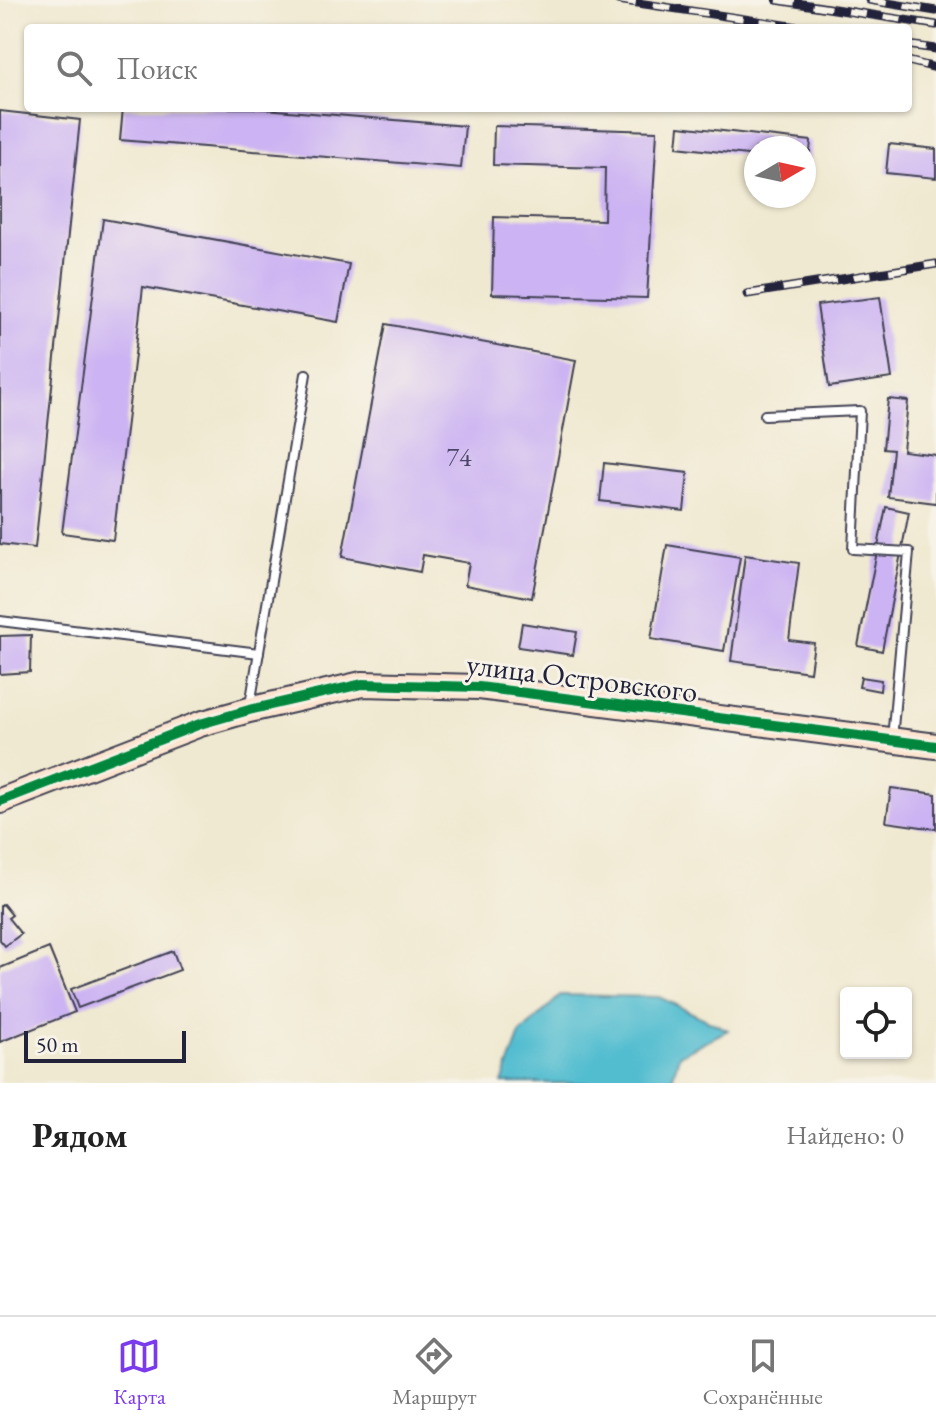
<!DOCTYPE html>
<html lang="ru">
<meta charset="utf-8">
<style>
body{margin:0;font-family:"EB Garamond",serif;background:#f2f2f2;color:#222}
.controls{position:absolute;right:24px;bottom:24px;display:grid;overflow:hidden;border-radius:8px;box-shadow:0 2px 6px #0004}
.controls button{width:72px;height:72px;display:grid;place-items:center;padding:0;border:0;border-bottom:2px solid #e0e0e0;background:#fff;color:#222;font:40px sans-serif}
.compass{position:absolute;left:744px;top:136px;width:72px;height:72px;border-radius:50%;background:#fff;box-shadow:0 2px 6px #0004;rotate:81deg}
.scale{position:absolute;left:24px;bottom:20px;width:162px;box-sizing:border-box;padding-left:8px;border:4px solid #22223b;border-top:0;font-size:22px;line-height:28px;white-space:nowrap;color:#22223b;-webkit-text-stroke:6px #f7f3e8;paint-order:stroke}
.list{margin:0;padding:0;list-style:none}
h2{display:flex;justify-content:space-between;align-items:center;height:104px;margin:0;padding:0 32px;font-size:34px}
h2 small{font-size:26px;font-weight:400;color:#767676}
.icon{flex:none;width:44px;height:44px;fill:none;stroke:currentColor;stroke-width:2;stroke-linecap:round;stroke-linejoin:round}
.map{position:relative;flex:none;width:936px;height:1083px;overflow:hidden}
.search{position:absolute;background:#fff;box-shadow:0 2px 6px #0004;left:24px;right:24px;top:24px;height:88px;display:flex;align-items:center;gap:20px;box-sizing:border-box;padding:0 28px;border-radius:8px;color:#767676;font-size:30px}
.sheet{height:232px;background:#fff}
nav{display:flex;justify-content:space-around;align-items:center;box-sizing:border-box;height:112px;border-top:2px solid #e0e0e0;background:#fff;font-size:22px;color:#767676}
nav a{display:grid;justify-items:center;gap:4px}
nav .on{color:#7c3aed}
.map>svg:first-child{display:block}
</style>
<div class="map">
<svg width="936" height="1083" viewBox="0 0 936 1083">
<rect width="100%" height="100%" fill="#f7f3e8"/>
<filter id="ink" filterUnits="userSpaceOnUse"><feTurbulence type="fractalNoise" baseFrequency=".0125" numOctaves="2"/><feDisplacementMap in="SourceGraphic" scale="16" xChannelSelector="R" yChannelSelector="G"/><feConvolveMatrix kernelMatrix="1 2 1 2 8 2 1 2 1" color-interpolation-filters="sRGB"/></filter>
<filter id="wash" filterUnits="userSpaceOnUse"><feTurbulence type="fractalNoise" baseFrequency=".006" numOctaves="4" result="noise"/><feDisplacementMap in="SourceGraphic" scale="32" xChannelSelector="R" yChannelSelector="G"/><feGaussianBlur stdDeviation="1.8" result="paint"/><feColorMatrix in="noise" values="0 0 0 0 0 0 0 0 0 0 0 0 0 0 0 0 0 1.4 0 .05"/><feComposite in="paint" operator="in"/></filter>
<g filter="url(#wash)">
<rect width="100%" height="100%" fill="#f0e9d1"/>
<path fill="#53bdd0" stroke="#3a7086" stroke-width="2" d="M561 995 659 997 728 1030 679 1055 672 1080 673 1083H502L520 1034Z"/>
<g id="blocks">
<g fill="#ccb3f3">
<path d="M123 108H253L465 126 461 168 120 140Z"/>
<path d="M0 111 80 120 35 548 0 544Z"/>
<path d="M494 126 657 131 647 298 492 294 494 217 604 220 605 168 493 165Z"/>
<path d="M679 126 811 141 809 162H804V148H756V156L677 147Z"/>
<path d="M889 144 936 149V178L886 173Z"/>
<path d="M103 219 349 264 338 322 143 287 113 540 62 533Z"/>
<path d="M880 297 892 378 829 387 817 305Z"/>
<path d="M386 324 576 360 532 598 465 585 469 563 423 555 420 572 342 557Z"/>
<path d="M888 399 908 401 903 451 936 455V503L888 497 893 450 883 449Z"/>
<path d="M604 463 688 473 684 511 600 501Z"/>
<path d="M886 507 909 512 882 651 858 646Z"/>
<path d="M667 545 740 557 724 651 651 639Z"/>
<path d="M745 555 799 563 789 640 814 643 810 672 731 661Z"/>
<path d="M522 623 577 632 573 655 518 647Z"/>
<path d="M31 635 30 672 0 674V636Z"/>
<path d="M861 677 881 680 880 691 859 687Z"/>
<path d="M891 788 936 794V829L886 822Z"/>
<path d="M3 904 12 915 8 918 21 934 5 946 0 940V906Z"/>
<path d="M49 948 75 1012 0 1042V968Z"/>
<path d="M173 951 180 970 78 1008 71 989Z"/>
</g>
</g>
</g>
<g filter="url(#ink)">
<use href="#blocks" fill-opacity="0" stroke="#414052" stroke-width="2"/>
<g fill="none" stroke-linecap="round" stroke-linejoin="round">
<g stroke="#414052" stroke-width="12">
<g id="lane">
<path d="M765 415 860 411 853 549 909 552 892 739"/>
<path d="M0 621 259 653"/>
<path d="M250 705 306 374"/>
</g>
</g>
<g stroke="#414052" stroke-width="28">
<path id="secondary" d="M0 801 200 724 249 710 362 684 479 687 936 746"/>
</g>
<use href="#lane" stroke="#fff" stroke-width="8"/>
<use href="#secondary" stroke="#fce5d0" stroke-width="24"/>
<g stroke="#22223b" stroke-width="9">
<g id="rail">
<path d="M618 0 805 28"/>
<path d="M777 0 936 25"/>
<path d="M869 0 936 11"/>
<path d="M908 45 936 49"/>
<path d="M908 61 936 68"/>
<path d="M747 294 936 264"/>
</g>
</g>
<use href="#rail" stroke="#f7f3e8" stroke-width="6" stroke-dasharray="18" stroke-linecap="butt"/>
<g stroke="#f7f3e8" stroke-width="15">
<path id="cycleway" d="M0 801 200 724 249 710 362 684 479 687 936 746"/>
</g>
<use href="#cycleway" stroke="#00873e" stroke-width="10"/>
</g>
</g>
<g text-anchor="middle" stroke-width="6" stroke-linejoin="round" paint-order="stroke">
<g font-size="26" fill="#4c4669">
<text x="459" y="466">74</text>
</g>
<g font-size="30" fill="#22223b" stroke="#f7f3e8">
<text transform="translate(582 678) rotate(7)" y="10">улица Островского</text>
</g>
</g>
</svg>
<div class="controls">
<button><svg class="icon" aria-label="locate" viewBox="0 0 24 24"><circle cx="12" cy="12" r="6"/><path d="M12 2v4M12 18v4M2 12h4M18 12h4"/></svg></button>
</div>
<svg class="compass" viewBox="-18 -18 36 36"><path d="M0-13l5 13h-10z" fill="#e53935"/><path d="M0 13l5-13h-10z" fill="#767676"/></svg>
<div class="scale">50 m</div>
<div class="search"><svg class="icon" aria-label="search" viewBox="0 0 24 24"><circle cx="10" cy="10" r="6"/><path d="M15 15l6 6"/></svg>Поиск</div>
</div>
<section class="sheet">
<h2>Рядом<small>Найдено: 0</small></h2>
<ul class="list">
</ul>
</section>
<nav>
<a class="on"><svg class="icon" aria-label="map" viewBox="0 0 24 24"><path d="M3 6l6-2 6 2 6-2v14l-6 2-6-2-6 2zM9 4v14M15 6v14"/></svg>Карта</a>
<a><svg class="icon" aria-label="directions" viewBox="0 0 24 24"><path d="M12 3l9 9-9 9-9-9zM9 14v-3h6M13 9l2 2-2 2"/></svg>Маршрут</a>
<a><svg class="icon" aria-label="saved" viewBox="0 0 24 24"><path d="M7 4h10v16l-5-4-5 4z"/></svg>Сохранённые</a>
</nav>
